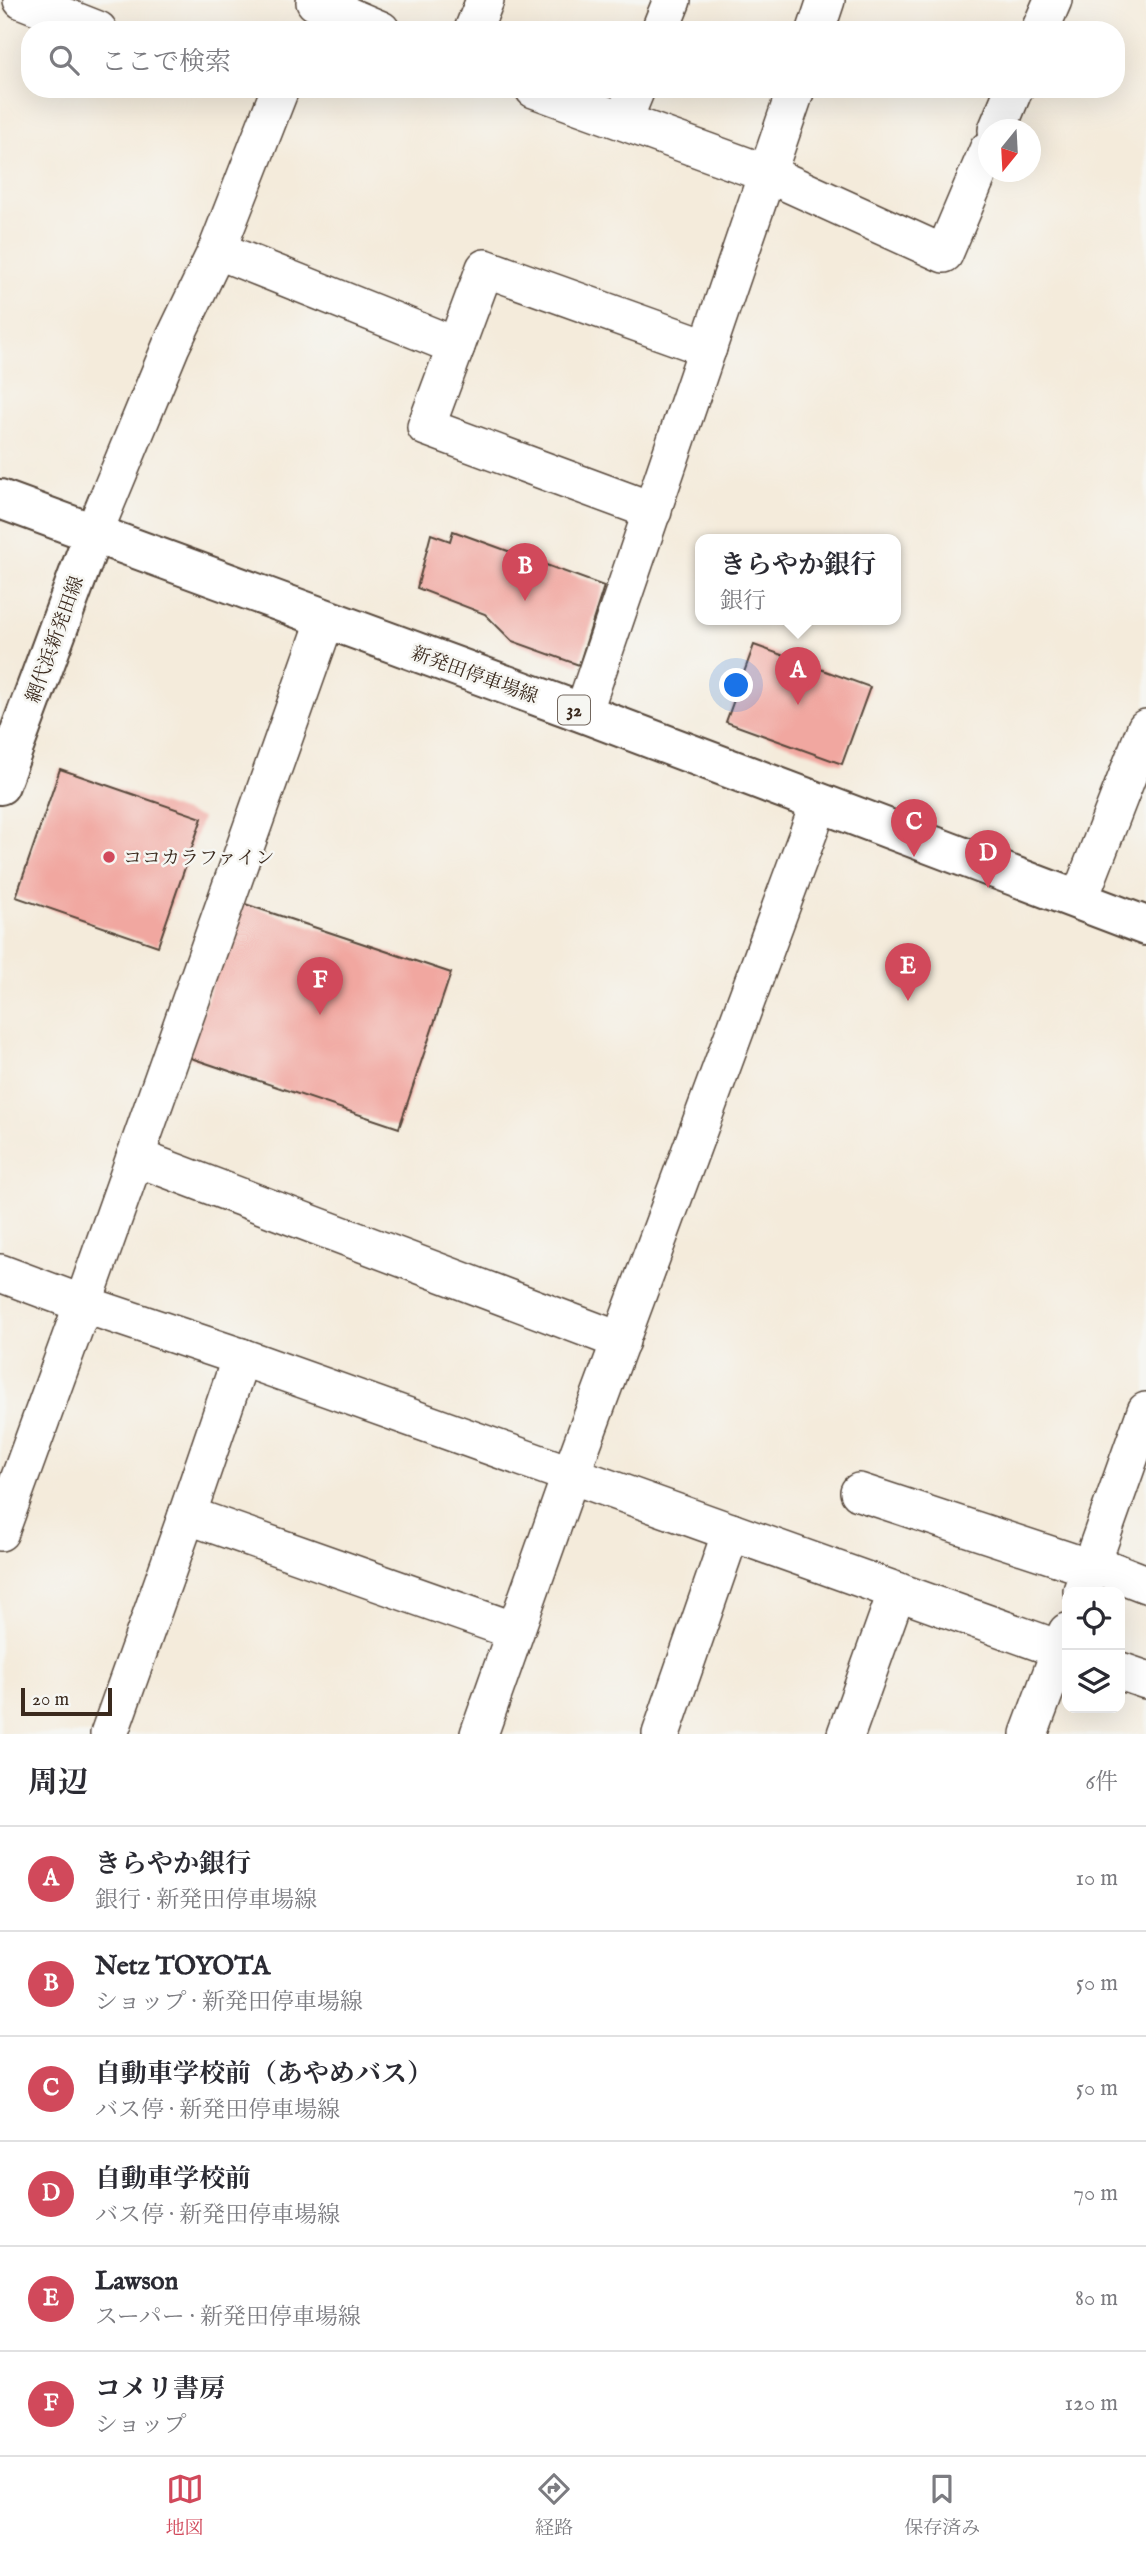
<!DOCTYPE html>
<html lang="ja">
<meta charset="utf-8">
<style>
body{margin:0;font-family:"IM FELL English","Noto Serif JP",serif;background:#f2f2f3;color:#2b2b33}
.controls{position:absolute;right:21px;bottom:21px;display:grid;overflow:hidden;border-radius:14px;box-shadow:0 7px 28px #0002}
.controls button{width:63px;height:63px;display:grid;place-items:center;padding:0;border:0;border-bottom:2px solid #e1e1e2;background:#fff;color:#2b2b33;font:35px sans-serif}
.compass{position:absolute;left:978px;top:119px;width:63px;height:63px;border-radius:50%;background:#fff;box-shadow:0 7px 28px #0002;rotate:198deg}
.scale{position:absolute;left:21px;bottom:18px;width:91px;box-sizing:border-box;padding-left:7px;border:4px solid #3b2a1e;border-top:0;font-size:19px;line-height:24px;white-space:nowrap;color:#3b2a1e;-webkit-text-stroke:5px #f6f6f2;paint-order:stroke}
.you{position:absolute;left:737px;top:686px;width:24px;height:24px;margin:-18px;border:5px solid #fff;border-radius:50%;background:#1a73e8;box-shadow:0 0 0 10px #1a73e833}
.badge{display:grid;place-items:center;width:46px;height:46px;border-radius:50%;background:#d1495b;color:#fff;font-size:23px;font-weight:700}
.pin{position:absolute;translate:-50% -58px;filter:drop-shadow(0 2px 4px #0008)}
.pin::after{content:'';position:absolute;top:37px;width:24px;height:21px;background:inherit;clip-path:polygon(0 0,100% 0,50% 100%)}
.popup{position:absolute;left:695px;top:534px;width:206px;height:91px;box-sizing:border-box;display:grid;place-content:center;border-radius:14px;background:#fff;filter:drop-shadow(0 2px 5px #0005);font-size:23px;white-space:nowrap;color:#7c7c81}
.popup b{font-size:26px;color:#2b2b33}
.popup::after{content:'';position:absolute;left:50%;top:100%;margin-left:-14px;border:14px solid transparent;border-top-color:#fff}
.list{margin:0;padding:0;list-style:none}
h2{display:flex;justify-content:space-between;align-items:center;height:91px;margin:0;padding:0 28px;font-size:30px}
h2 small{font-size:23px;font-weight:400;color:#7c7c81}
.list li{display:grid;grid-template-columns:46px 1fr auto;gap:21px;align-items:center;box-sizing:border-box;height:105px;padding:0 28px;border-top:2px solid #e1e1e2}
.list b{display:block;font-size:26px;white-space:nowrap}
.list p{margin:0;font-size:23px;white-space:nowrap;color:#7c7c81}
.list em{font-size:23px;font-style:normal;color:#7c7c81}
.icon{flex:none;width:38px;height:38px;fill:none;stroke:currentColor;stroke-width:2;stroke-linecap:round;stroke-linejoin:round}
.map{position:relative;flex:none;width:1146px;height:1734px;overflow:hidden}
.search{position:absolute;background:#fff;box-shadow:0 7px 28px #0002;left:21px;right:21px;top:21px;height:77px;display:flex;align-items:center;gap:18px;box-sizing:border-box;padding:0 24px;border-radius:28px;color:#7c7c81;font-size:26px}
.sheet{height:721px;background:#fff}
nav{display:flex;justify-content:space-around;align-items:center;box-sizing:border-box;height:98px;border-top:2px solid #e1e1e2;background:#fff;font-size:19px;color:#7c7c81}
nav a{display:grid;justify-items:center;gap:4px}
nav .on{color:#d1495b}
.map>svg:first-child{display:block}
</style>
<div class="map">
<svg width="1146" height="1734" viewBox="0 0 1146 1734">
<rect width="100%" height="100%" fill="#f6f6f2"/>
<filter id="ink" filterUnits="userSpaceOnUse"><feTurbulence type="fractalNoise" baseFrequency=".0143" numOctaves="2"/><feDisplacementMap in="SourceGraphic" scale="14" xChannelSelector="R" yChannelSelector="G"/><feConvolveMatrix kernelMatrix="1 2 1 2 8 2 1 2 1" color-interpolation-filters="sRGB"/></filter>
<filter id="wash" filterUnits="userSpaceOnUse"><feTurbulence type="fractalNoise" baseFrequency=".00686" numOctaves="4" result="noise"/><feDisplacementMap in="SourceGraphic" scale="28" xChannelSelector="R" yChannelSelector="G"/><feGaussianBlur stdDeviation="1.57" result="paint"/><feColorMatrix in="noise" values="0 0 0 0 0 0 0 0 0 0 0 0 0 0 0 0 0 1.4 0 .05"/><feComposite in="paint" operator="in"/></filter>
<g filter="url(#wash)">
<rect width="100%" height="100%" fill="#f4ebdb"/>
<g id="blocks">
<g fill="#f1a7a0">
<path d="M453 531 604 586 579 665 512 641 485 614 417 588 431 534 450 541Z"/>
<path d="M754 645 870 687 842 764 726 722Z"/>
<path d="M60 769 202 818 158 946 16 897Z"/>
<path d="M239 902 451 973 399 1128 188 1057Z"/>
</g>
</g>
</g>
<g filter="url(#ink)">
<use href="#blocks" fill-opacity="0" stroke="#57473a" stroke-width="2"/>
<g fill="none" stroke-linecap="round" stroke-linejoin="round">
<g stroke="#57473a" stroke-width="40">
<g id="minor">
<path d="M22 0 98 30"/>
<path d="M315 2 381 30"/>
<path d="M473 30 485 0"/>
<path d="M660 30 672 0"/>
<path d="M816 30 826 0"/>
<path d="M1040 30 1053 0"/>
<path d="M534 89 768 174 944 254 988 150"/>
<path d="M623 121 636 89"/>
<path d="M997 130 1014 89"/>
<path d="M217 250 456 346"/>
<path d="M653 511 426 427 485 268 708 348"/>
<path d="M94 532 171 346 217 250 280 89"/>
<path d="M583 713 796 89"/>
<path d="M1079 900 1146 728"/>
<path d="M135 1157 621 1341"/>
<path d="M0 1273 83 1304 241 1357 1067 1652"/>
<path d="M859 1492 1090 1568"/>
<path d="M187 1515 515 1631"/>
<path d="M0 1532 83 1304 326 619"/>
<path d="M1092 1563 1146 1584"/>
<path d="M1082 1591 1146 1411"/>
<path d="M1120 1671 1146 1680"/>
<path d="M109 1734 187 1515 241 1357"/>
<path d="M479 1734 571 1474 819 804"/>
<path d="M661 1734 731 1532"/>
<path d="M846 1734 897 1591"/>
<path d="M1029 1734 1067 1632"/>
</g>
</g>
<g stroke="#57473a" stroke-width="42">
<g id="major">
<path d="M0 499 583 713 1146 926"/>
<path d="M0 785 94 532"/>
</g>
</g>
<use href="#minor" stroke="#fff" stroke-width="37"/>
<use href="#major" stroke="#fff" stroke-width="38"/>
</g>
</g>
<circle fill="#d1495b" stroke="#f6f6f2" stroke-width="2.5" cx="109" cy="857" r="7"/>
<g text-anchor="middle" stroke-width="5" stroke-linejoin="round" paint-order="stroke">
<rect fill="#f6f6f2" stroke="#73675e" stroke-width="2" x="558" y="695.5" width="32" height="29" rx="5"/>
<g font-size="18" font-weight="bold" fill="#3b2a1e">
<text x="574" y="716">32</text>
</g>
<g font-size="19" fill="#3b2a1e" stroke="#f6f6f2">
<text transform="translate(54 639) rotate(-70)" y="7">網代浜新発田線</text>
<text transform="translate(475 674) rotate(20)" y="7">新発田停車場線</text>
</g>
<g font-size="19" fill="#3b2a1e" stroke="#f6f6f2" text-anchor="start">
<text x="123" y="864">ココカラファイン</text>
</g>
</g>
</svg>
<div class="controls">
<button><svg class="icon" aria-label="locate" viewBox="0 0 24 24"><circle cx="12" cy="12" r="6"/><path d="M12 2v4M12 18v4M2 12h4M18 12h4"/></svg></button>
<button><svg class="icon" aria-label="layers" viewBox="0 0 24 24"><path d="M12 4l9 5-9 5-9-5zM3 14l9 5 9-5"/></svg></button>
</div>
<svg class="compass" viewBox="-18 -18 36 36"><path d="M0-13l5 13h-10z" fill="#e53935"/><path d="M0 13l5-13h-10z" fill="#7c7c81"/></svg>
<div class="scale">20 m</div>
<div class="you"></div>
<div class="pin badge" style="left:798px;top:705px">A</div>
<div class="popup"><b>きらやか銀行</b>銀行</div>
<div class="pin badge" style="left:525px;top:601px">B</div>
<div class="pin badge" style="left:914px;top:857px">C</div>
<div class="pin badge" style="left:988px;top:888px">D</div>
<div class="pin badge" style="left:908px;top:1001px">E</div>
<div class="pin badge" style="left:320px;top:1015px">F</div>
<div class="search"><svg class="icon" aria-label="search" viewBox="0 0 24 24"><circle cx="10" cy="10" r="6"/><path d="M15 15l6 6"/></svg>ここで検索</div>
</div>
<section class="sheet">
<h2>周辺<small>6件</small></h2>
<ul class="list">
<li><span class="badge">A</span><div><b>きらやか銀行</b><p>銀行 · 新発田停車場線</p></div><em>10 m</em></li>
<li><span class="badge">B</span><div><b>Netz TOYOTA</b><p>ショップ · 新発田停車場線</p></div><em>50 m</em></li>
<li><span class="badge">C</span><div><b>自動車学校前（あやめバス）</b><p>バス停 · 新発田停車場線</p></div><em>50 m</em></li>
<li><span class="badge">D</span><div><b>自動車学校前</b><p>バス停 · 新発田停車場線</p></div><em>70 m</em></li>
<li><span class="badge">E</span><div><b>Lawson</b><p>スーパー · 新発田停車場線</p></div><em>80 m</em></li>
<li><span class="badge">F</span><div><b>コメリ書房</b><p>ショップ</p></div><em>120 m</em></li>
</ul>
</section>
<nav>
<a class="on"><svg class="icon" aria-label="map" viewBox="0 0 24 24"><path d="M3 6l6-2 6 2 6-2v14l-6 2-6-2-6 2zM9 4v14M15 6v14"/></svg>地図</a>
<a><svg class="icon" aria-label="directions" viewBox="0 0 24 24"><path d="M12 3l9 9-9 9-9-9zM9 14v-3h6M13 9l2 2-2 2"/></svg>経路</a>
<a><svg class="icon" aria-label="saved" viewBox="0 0 24 24"><path d="M7 4h10v16l-5-4-5 4z"/></svg>保存済み</a>
</nav>
